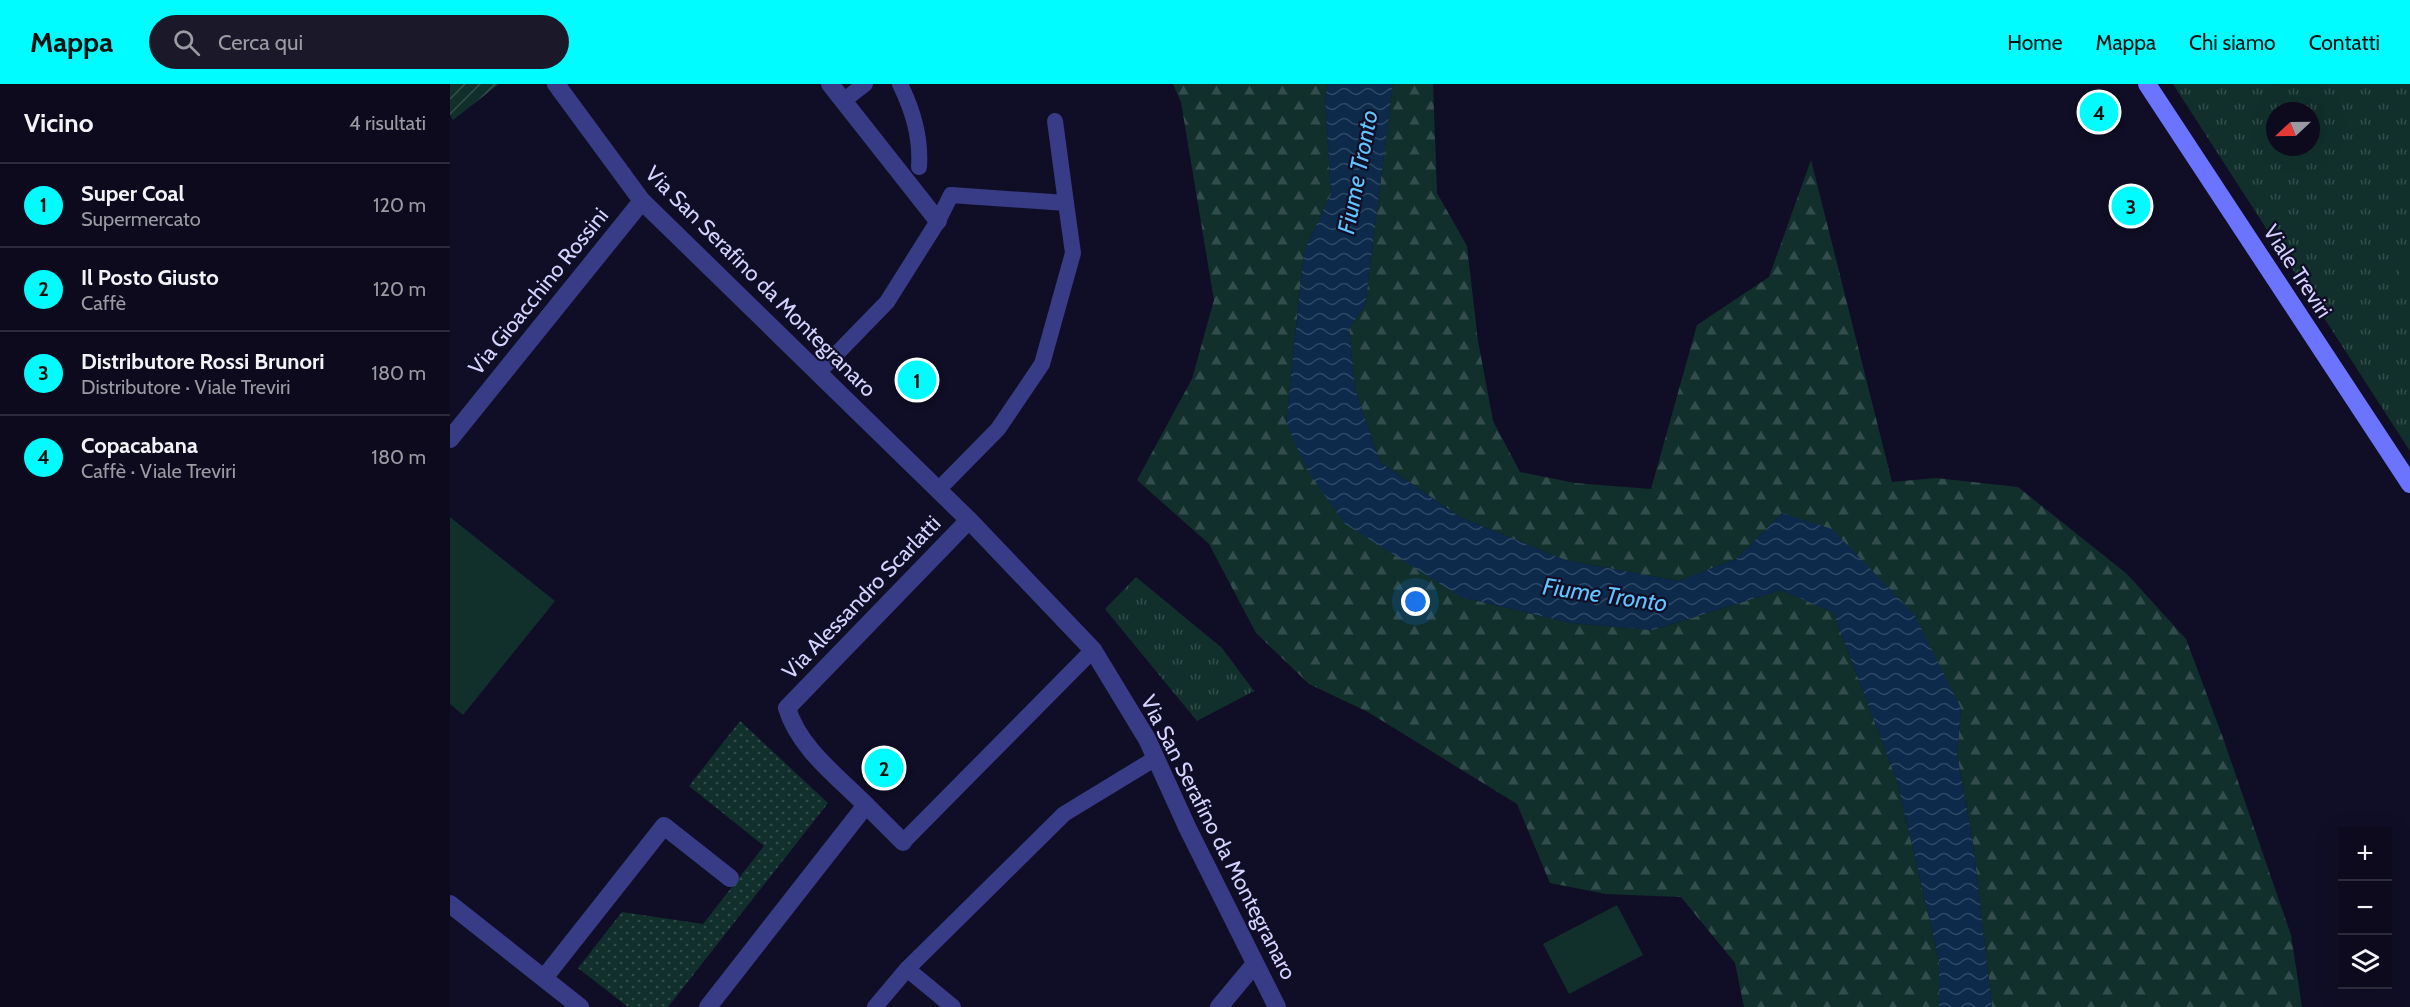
<!DOCTYPE html>
<html lang="it">
<meta charset="utf-8">
<style>
body{margin:0;font-family:Cabin,sans-serif;background:#1a1829;color:#f1f3f6}
.controls{position:absolute;right:18px;bottom:18px;display:grid;overflow:hidden;border-radius:0px;box-shadow:0 6px 24px #0002}
.controls button{width:54px;height:54px;display:grid;place-items:center;padding:0;border:0;border-bottom:2px solid #2c2b3b;background:#0c0a1c;color:#f1f3f6;font:30px sans-serif}
.compass{position:absolute;left:1816px;top:18px;width:54px;height:54px;border-radius:50%;background:#0c0a1c;box-shadow:0 6px 24px #0002;rotate:248deg}
.you{position:absolute;left:966px;top:518px;width:21px;height:21px;margin:-15px;border:4px solid #fff;border-radius:50%;background:#1a73e8;box-shadow:0 0 0 9px #1a73e833}
.badge{display:grid;place-items:center;width:39px;height:39px;border-radius:50%;background:#00fcfe;color:#111;font-size:20px;font-weight:700}
.pin{position:absolute;translate:-50% -50%;border:3px solid #fff;box-shadow:0 2px 6px #0006}
.list{margin:0;padding:0;list-style:none}
h2{display:flex;justify-content:space-between;align-items:center;height:78px;margin:0;padding:0 24px;font-size:26px}
h2 small{font-size:20px;font-weight:400;color:#9a9aa3}
.list li{display:grid;grid-template-columns:39px 1fr auto;gap:18px;align-items:center;box-sizing:border-box;height:84px;padding:0 24px;border-top:2px solid #2c2b3b}
.list b{display:block;font-size:22px;white-space:nowrap}
.list p{margin:0;font-size:20px;white-space:nowrap;color:#9a9aa3}
.list em{font-size:20px;font-style:normal;color:#9a9aa3}
.icon{flex:none;width:33px;height:33px;fill:none;stroke:currentColor;stroke-width:2;stroke-linecap:round;stroke-linejoin:round}
.map{position:relative;flex:none;width:1960px;height:923px;overflow:hidden}
header{display:flex;align-items:center;gap:36px;box-sizing:border-box;height:84px;padding:0 30px;background:#00fcfe;color:#111}
header strong{font-size:28px}
nav{display:flex;gap:33px;margin-inline-start:auto;font-size:21px}
.search{width:420px;height:54px;background:#1a1829;display:flex;align-items:center;gap:15px;box-sizing:border-box;padding:0 21px;border-radius:33px;color:#9a9aa3;font-size:22px}
main{display:flex}
aside{flex:1;background:#0c0a1c}
.map>svg:first-child{display:block}
</style>
<header>
<strong>Mappa</strong>
<div class="search"><svg class="icon" aria-label="search" viewBox="0 0 24 24"><circle cx="10" cy="10" r="6"/><path d="M15 15l6 6"/></svg>Cerca qui</div>
<nav><a>Home</a><a>Mappa</a><a>Chi siamo</a><a>Contatti</a></nav>
</header>
<main>
<aside>
<h2>Vicino<small>4 risultati</small></h2>
<ul class="list">
<li><span class="badge">1</span><div><b>Super Coal</b><p>Supermercato</p></div><em>120 m</em></li>
<li><span class="badge">2</span><div><b>Il Posto Giusto</b><p>Caffè</p></div><em>120 m</em></li>
<li><span class="badge">3</span><div><b>Distributore Rossi Brunori</b><p>Distributore · Viale Treviri</p></div><em>180 m</em></li>
<li><span class="badge">4</span><div><b>Copacabana</b><p>Caffè · Viale Treviri</p></div><em>180 m</em></li>
</ul>
</aside>
<div class="map">
<svg width="1960" height="923" viewBox="0 0 1960 923">
<defs>
<pattern id="grass-dots" width="8" height="8" patternUnits="userSpaceOnUse" patternTransform="scale(1.5)"><rect width="8" height="8" fill="#11302c"/><path d="M2 2h.1M6 6h.1" fill="none" stroke="#334d4c" stroke-width="1.8" stroke-linecap="round"/></pattern>
<pattern id="forest-firs" width="22" height="20" patternUnits="userSpaceOnUse" patternTransform="scale(1.5)"><rect width="22" height="20" fill="#11302c"/><path d="M5 1l3.5 6h-7zM16 11l3.5 6h-7z" fill="#334d4c"/></pattern>
<pattern id="park-tufts" width="24" height="20" patternUnits="userSpaceOnUse" patternTransform="scale(1.5)"><rect width="24" height="20" fill="#11302c"/><path d="M3 7l-1-3M5 7V3M7 7l1-3M15 17l-1-3M17 17v-4M19 17l1-3" fill="none" stroke="#334d4c"/></pattern>
<pattern id="garden-furrows" width="10" height="10" patternUnits="userSpaceOnUse" patternTransform="scale(1.5)"><rect width="10" height="10" fill="#11302c"/><path d="M-1 1l2-2M0 10L10 0M9 11l2-2" fill="none" stroke="#334d4c"/></pattern>
<pattern id="water-waves" width="16" height="10" patternUnits="userSpaceOnUse" patternTransform="scale(1.5)"><rect width="16" height="10" fill="#0d2a4b"/><path d="M0 5q4-4 8 0t8 0" fill="none" stroke="#2f4866"/></pattern>
</defs>
<rect width="100%" height="100%" fill="#100e26"/>
<path fill="url(#grass-dots)" d="M290 637 378 719 218 923H178L128 884 172 828 253 840 314 762 239 702Z"/>
<g fill="url(#forest-firs)">
<path d="M723 0H878L875 15 881 110 854 167 836 339 1011 513 1121 539 1203 546 1331 506 1383 528 1447 697 1489 876V923H1294L1285 879 1231 813 1156 810 1100 799 1067 720 918 628 859 600 806 549 759 460 687 396 742 295 764 216 731 18Z"/>
<path d="M943 0H983L987 109 1017 162 1028 257 1043 337 1070 388 1125 399 1201 405 1247 241 1319 193 1361 76 1442 398 1486 394 1568 403 1677 490 1736 555 1773 654 1841 851 1852 923H1542L1523 759 1507 670 1511 624 1332 429 1286 475 1229 497 1115 476 1010 433 930 378 905 305 899 244 915 222Z"/>
</g>
<g fill="url(#park-tufts)" fill-rule="evenodd">
<path d="M1723 0H1960V367ZM1825 27H1861V63H1825Z"/>
<path d="M686 493 772 564 804 607 747 637 655 525Z"/>
</g>
<path fill="url(#garden-furrows)" d="M0 0H49L3 36 0 31Z"/>
<g fill="#11302c">
<path d="M1960 170V206L1944 180Z"/>
<path d="M0 433 105 517 13 631 0 620Z"/>
<path d="M1167 821 1193 871 1119 910 1093 860Z"/>
</g>
<path fill="url(#water-waves)" d="M878 0H943L915 222 899 244 905 305 930 378 1010 433 1115 476 1229 497 1286 475 1332 429 1382 445 1464 530 1511 624 1507 670 1523 759 1542 923H1489V876L1447 697 1383 528 1331 506 1203 546 1121 539 1011 513 895 440 857 386 836 339 854 167 881 110 875 15Z"/>
<g fill="none" stroke-linecap="round" stroke-linejoin="round">
<g stroke="#383c86" stroke-width="16">
<path d="M450 0C463 27 471 53 469 83"/>
<path d="M393 17 415 0"/>
<path d="M605 37 616 119"/>
<path d="M368 289 437 218 488 137 501 111 616 119 623 169 592 280 548 345 488 406"/>
<path d="M453 758 643 566"/>
<path d="M457 885 503 923"/>
<path d="M425 923 457 885 614 730 706 674"/>
</g>
<g stroke="#383c86" stroke-width="18">
<path d="M106 0 192 117 519 436 643 566 697 655 738 745 827 923"/>
<path d="M380 0 488 137"/>
<path d="M0 355 192 117"/>
<path d="M416 721 453 758"/>
<path d="M0 820 130 923"/>
<path d="M94 894 214 742 280 794"/>
<path d="M258 923 416 721C387 692 349 664 337 624L519 436"/>
<path d="M769 923 804 881"/>
</g>
<path stroke="#6a74ff" stroke-width="18" d="M1697 0 1960 400"/>
</g>
<g text-anchor="middle" stroke-width="4.5" stroke-linejoin="round" paint-order="stroke">
<g font-size="22" fill="#d4d3ff" stroke="#100e26">
<text transform="translate(1848 187) rotate(57)" y="8">Viale Treviri</text>
<text transform="translate(311 197) rotate(45)" y="8">Via San Serafino da Montegranaro</text>
<text transform="translate(88 207) rotate(-51)" y="8">Via Gioacchino Rossini</text>
<text transform="translate(411 513) rotate(-46)" y="8">Via Alessandro Scarlatti</text>
<text transform="translate(769 753) rotate(63)" y="8">Via San Serafino da Montegranaro</text>
</g>
<g font-size="24" font-style="italic" fill="#61c4ff" stroke="#100e26">
<text transform="translate(908 88) rotate(-79)" y="8">Fiume Tronto</text>
<text transform="translate(1155 511) rotate(8)" y="8">Fiume Tronto</text>
</g>
</g>
</svg>
<div class="controls">
<button>+</button>
<button>−</button>
<button><svg class="icon" aria-label="layers" viewBox="0 0 24 24"><path d="M12 4l9 5-9 5-9-5zM3 14l9 5 9-5"/></svg></button>
</div>
<svg class="compass" viewBox="-18 -18 36 36"><path d="M0-13l5 13h-10z" fill="#e53935"/><path d="M0 13l5-13h-10z" fill="#9a9aa3"/></svg>
<div class="you"></div>
<div class="pin badge" style="left:467px;top:296px">1</div>
<div class="pin badge" style="left:434px;top:684px">2</div>
<div class="pin badge" style="left:1681px;top:122px">3</div>
<div class="pin badge" style="left:1649px;top:28px">4</div>
</div>
</main>
